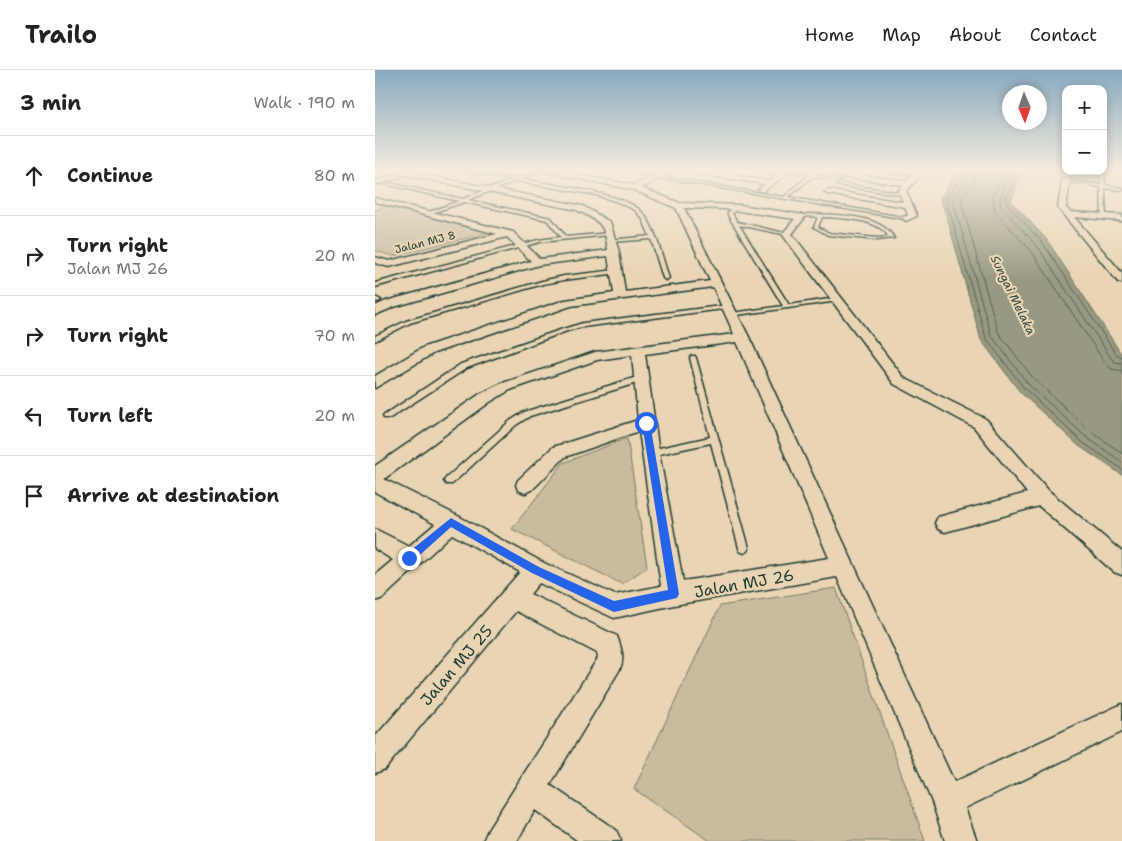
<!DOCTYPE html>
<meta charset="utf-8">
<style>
body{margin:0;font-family:"Shantell Sans",sans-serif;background:#f6f6f6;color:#222}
.controls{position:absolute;right:15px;top:15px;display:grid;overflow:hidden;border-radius:10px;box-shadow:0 2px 8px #0003}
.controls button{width:45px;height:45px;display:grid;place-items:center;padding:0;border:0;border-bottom:1px solid #e0e0e0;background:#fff;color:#222;font:25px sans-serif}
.compass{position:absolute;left:627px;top:15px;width:45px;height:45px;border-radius:50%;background:#fff;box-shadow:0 2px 8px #0003;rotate:178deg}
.stop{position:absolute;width:15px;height:15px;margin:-11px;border:4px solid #2563eb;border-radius:50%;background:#fff}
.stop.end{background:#2563eb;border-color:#fff;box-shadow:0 1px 5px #0008}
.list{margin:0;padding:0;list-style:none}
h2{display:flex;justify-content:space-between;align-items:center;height:65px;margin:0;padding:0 20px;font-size:21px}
h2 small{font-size:16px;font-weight:400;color:#767676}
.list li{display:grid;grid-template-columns:32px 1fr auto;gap:15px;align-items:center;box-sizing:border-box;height:80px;padding:0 20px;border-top:1px solid #e0e0e0}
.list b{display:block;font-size:19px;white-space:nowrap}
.list p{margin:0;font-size:16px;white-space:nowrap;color:#767676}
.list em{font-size:16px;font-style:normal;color:#767676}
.icon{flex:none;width:28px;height:28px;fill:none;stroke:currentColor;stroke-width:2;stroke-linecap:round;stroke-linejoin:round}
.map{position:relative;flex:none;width:747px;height:771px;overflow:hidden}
header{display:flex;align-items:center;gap:30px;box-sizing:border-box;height:70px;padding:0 25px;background:#fff;border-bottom:1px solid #e0e0e0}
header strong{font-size:24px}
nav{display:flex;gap:28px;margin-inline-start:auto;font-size:18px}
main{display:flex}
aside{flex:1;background:#fff}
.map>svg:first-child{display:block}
</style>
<header>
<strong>Trailo</strong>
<nav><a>Home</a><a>Map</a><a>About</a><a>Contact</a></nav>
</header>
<main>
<aside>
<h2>3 min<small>Walk · 190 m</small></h2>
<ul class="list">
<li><svg class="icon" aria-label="ahead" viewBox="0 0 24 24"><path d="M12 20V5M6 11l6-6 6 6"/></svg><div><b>Continue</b></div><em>80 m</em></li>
<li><svg class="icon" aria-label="right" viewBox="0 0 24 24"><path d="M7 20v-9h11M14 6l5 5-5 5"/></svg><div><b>Turn right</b><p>Jalan MJ 26</p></div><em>20 m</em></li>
<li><svg class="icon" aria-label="right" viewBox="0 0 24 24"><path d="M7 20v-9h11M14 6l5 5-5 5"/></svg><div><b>Turn right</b></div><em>70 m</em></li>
<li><svg class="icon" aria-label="left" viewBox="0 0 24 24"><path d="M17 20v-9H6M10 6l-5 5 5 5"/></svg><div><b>Turn left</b></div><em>20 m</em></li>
<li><svg class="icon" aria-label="arrive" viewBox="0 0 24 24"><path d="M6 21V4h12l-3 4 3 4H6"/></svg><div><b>Arrive at destination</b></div></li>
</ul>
</aside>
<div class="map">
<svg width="747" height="771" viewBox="0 0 747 771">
<rect width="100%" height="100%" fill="#e9d4b3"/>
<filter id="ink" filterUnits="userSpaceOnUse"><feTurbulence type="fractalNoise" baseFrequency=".02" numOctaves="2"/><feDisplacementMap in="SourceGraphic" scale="10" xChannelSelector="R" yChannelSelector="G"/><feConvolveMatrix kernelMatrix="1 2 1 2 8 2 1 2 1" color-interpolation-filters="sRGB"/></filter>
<g filter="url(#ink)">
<g fill="#c8bb9e" stroke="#747c69">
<path d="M11 136 117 162 18 186 0 181V140Z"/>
<path d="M252 368 272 497 247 514 137 459 188 393Z"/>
<path d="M461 518 550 771H335L259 719 345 536Z"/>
</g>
<path fill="#999981" stroke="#687462" d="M583 101H647L636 131 672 170 747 285V405L704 376 645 322 606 270 573 151 565 128Z"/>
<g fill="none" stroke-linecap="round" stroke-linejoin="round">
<g stroke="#506253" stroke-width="1">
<path d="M587 101 586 106 571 129 611 268 649 318 707 372 747 399"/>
<path d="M593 101 592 108 578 130 616 265 653 314 711 367 747 392"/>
<path d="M601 101 599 111 586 131 623 262 659 309 715 361 747 383"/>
<path d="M627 101 618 127 620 141 657 182 730 293 737 299 747 301"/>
<path d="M635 101 625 129 626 137 663 177 736 288 740 292 747 293"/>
<path d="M641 101 631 129 632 134 668 173 741 284 747 287"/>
</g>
<g stroke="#1f3d34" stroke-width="3">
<g id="service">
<path d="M0 101H7L0 103Z"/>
<path d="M91 101C107 101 122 107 138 108 147 109 156 101 165 101L145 109C172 114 249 123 266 141 281 156 287 188 294 208L291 210 288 208 276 169 236 172 234 171 236 170 275 166 267 148 260 140 243 132 221 125 141 111 93 130 176 148 191 167 235 163 237 164 235 165 165 172 0 217V213L163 170 186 167 172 150 89 132 54 144V142L84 131 2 112 4 111 88 129 137 110Z"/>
<path d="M244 101H253L409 127 434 105 410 101 436 103 439 102 441 103 440 104 469 109 467 110 438 106 413 127 533 148 531 149Z"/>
<path d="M381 101H390L410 105 408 106Z"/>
<path d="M506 101H516L545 106 543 107Z"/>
<path d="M725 101H729L730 115 747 118V120L730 118 731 147 729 148 727 147 726 117 689 111 691 110 726 115Z"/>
<path d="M462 113 528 123 530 124 528 125 461 115Z"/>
<path d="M364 135 367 136 357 143 362 152 414 164 412 165 364 155 414 235 461 228 464 230 463 231 355 246V244L357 243 408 236 353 145V142Z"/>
<path d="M433 144C459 145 504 143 519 168L502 170 453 165 439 157 443 147 433 146 426 148 424 147ZM447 147C466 148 503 148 514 167L502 168 454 163 443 157Z"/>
<path d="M241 200 244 202 243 203 189 210 168 214 35 253 0 271V266L31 251 167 211 189 206Z"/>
<path d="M0 227 6 230 3 232 0 231Z"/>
<path d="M354 235 356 236V238L208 257 192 261 92 298 15 348H9L8 346 86 294 188 259 208 253Z"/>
<path d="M316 286H320L321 288 374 478 373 481 369 483 365 481 364 478 336 373 275 386 271 383 275 380 335 367 315 288Z"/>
<path d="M262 307H265L269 309 268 311 155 346 141 355 77 414H71L69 411 71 408 135 351 149 342Z"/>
</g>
</g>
<g stroke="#1f3d34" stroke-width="3">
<g id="minor">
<path d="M30 101H41L40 103 208 136 235 152 244 182 250 222 335 211 301 138 259 120 166 101H182L260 115 288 101H298L267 118 305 133 365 135 429 145 430 147 417 164 529 308 611 349 674 421 747 482V505L739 502 664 436 570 462 563 459 560 453 563 447 652 423 599 357 519 314 407 164 420 149 350 139 309 138 374 267 579 712 747 634V662L590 738 602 771H570L557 732 462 507 299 535 239 548 164 513 155 524 242 566C246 578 250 587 245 599L175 715 241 760 246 771H203L160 740 142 771H108L113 760 223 588 222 583 141 541 10 699 0 703V667L145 502 77 464 8 528 0 531V505L18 490 0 479V459L34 476 60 454 0 422V396L105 324 125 314 220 282 359 264 338 217 196 236 59 283 0 318V306L49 277 190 230 239 223 233 186 164 195 19 237 0 245V236L11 231 156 191 132 167 14 197 0 193V187L14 191 122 164 0 132V128L138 162 165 189 233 180C229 152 226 153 202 140L31 105 0 115V111ZM362 272 454 488 308 511 284 383 270 284ZM257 285 263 350 178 377 143 410 141 415 143 420 150 423 157 420 190 387 264 361 286 516 240 525 169 493 83 446 9 409 115 332 135 320 222 290Z"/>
<path d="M312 101H331L395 111 408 101H417L387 122 383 120 390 114 316 103Z"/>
<path d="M542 101H550L531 121 542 146 531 151 527 148 533 145 530 137 453 124 449 122 453 120 528 132 523 121 528 115 472 107 468 105 472 103 532 111Z"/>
<path d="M685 101H693L695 111 691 138 695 142 747 145V151L699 147 747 203V213L743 212 683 138 687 111Z"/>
</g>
</g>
<use href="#service" fill="#e9d4b3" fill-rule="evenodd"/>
<use href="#minor" fill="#e9d4b3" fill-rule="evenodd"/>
</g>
</g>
<linearGradient id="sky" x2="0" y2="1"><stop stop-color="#88a9bf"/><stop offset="0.48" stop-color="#f5ecdd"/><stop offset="1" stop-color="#f5ecdd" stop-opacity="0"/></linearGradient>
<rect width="747" height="209" fill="url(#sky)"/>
<path fill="#2563eb" d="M271 350 275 353 304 524 302 528 239 542 157 503 76 457 37 492H30V485L76 448 164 497 239 531 293 520 267 353Z"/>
<g text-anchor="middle" stroke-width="4.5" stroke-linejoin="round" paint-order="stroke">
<g font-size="11" fill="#1f3d34" stroke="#e9d4b3">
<text transform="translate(50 172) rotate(-14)" y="4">Jalan MJ 8</text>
</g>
<g font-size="12" font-style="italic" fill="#314b40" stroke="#e9d4b3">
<text transform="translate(638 225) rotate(64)" y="4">Sungai Melaka</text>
</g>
<g font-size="16" fill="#1f3d34" stroke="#e9d4b3">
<text transform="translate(369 513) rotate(-10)" y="6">Jalan MJ 26</text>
<text transform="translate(81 595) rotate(-49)" y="6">Jalan MJ 25</text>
</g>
</g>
</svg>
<div class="controls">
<button>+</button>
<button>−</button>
</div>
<svg class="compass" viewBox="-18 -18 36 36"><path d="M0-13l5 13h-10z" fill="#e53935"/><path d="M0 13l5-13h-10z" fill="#767676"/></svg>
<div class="stop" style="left:271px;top:353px"></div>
<div class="stop end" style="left:34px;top:488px"></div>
</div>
</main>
